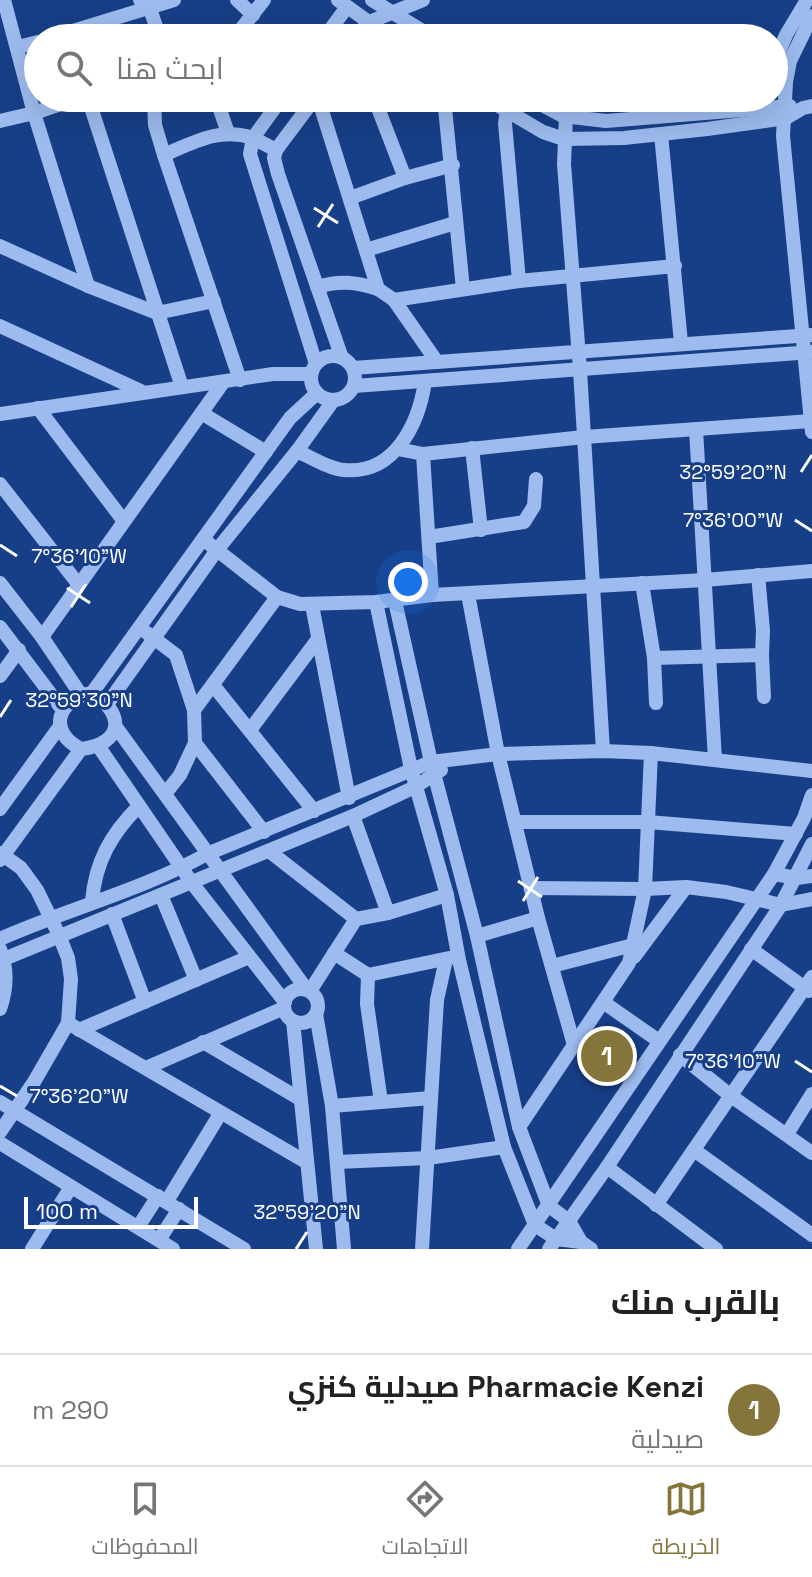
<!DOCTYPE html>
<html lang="ar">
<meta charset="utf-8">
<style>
body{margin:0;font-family:"Space Grotesk",Cairo,sans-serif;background:#f6f6f6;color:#222;direction:rtl}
.scale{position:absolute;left:24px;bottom:20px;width:174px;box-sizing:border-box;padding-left:8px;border:4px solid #fff;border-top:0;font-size:22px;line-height:28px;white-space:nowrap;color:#fff;-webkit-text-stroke:6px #173f87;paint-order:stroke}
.you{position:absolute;left:408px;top:582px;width:28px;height:28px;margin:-20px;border:6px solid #fff;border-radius:50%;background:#1a73e8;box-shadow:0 0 0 12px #1a73e833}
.badge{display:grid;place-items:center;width:52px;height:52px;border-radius:50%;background:#85753b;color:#fff;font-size:26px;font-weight:700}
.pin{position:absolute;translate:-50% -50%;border:4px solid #fff;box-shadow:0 2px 8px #0006}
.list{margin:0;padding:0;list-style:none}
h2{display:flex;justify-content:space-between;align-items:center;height:104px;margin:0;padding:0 32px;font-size:34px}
h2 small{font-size:26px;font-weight:400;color:#767676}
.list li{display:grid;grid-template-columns:52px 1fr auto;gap:24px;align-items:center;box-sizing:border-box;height:112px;padding:0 32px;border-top:2px solid #e0e0e0}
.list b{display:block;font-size:30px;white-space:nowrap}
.list p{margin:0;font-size:26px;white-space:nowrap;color:#767676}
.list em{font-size:26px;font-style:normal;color:#767676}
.icon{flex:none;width:44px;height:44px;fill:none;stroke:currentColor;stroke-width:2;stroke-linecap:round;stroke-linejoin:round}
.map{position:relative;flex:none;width:812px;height:1249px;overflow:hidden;direction:ltr}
.search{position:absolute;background:#fff;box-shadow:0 8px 32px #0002;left:24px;right:24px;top:24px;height:88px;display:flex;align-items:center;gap:20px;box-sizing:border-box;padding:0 28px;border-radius:44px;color:#767676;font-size:30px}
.sheet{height:216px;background:#fff}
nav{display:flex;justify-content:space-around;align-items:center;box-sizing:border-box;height:112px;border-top:2px solid #e0e0e0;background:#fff;font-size:22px;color:#767676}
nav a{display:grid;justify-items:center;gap:4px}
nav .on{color:#85753b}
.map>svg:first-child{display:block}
</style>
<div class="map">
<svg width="812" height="1249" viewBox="0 0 812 1249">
<rect width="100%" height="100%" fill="#173f87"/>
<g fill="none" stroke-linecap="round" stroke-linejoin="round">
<g stroke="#9dbbee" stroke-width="14">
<path d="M4 0 34 113 88 286"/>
<path d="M140 0 150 9 160 38"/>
<path d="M237 0 253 15"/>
<path d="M338 0 391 38"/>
<path d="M372 0 434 38"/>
<path d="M812 16 790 61 786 82 783 136 812 432"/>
<path d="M50 38 174 0"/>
<path d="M234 38 264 0"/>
<path d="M324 38 347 7"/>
<path d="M357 38 367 23 423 0"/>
<path d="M18 47 38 42"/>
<path d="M774 64 786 35 807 0"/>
<path d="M88 98 182 387"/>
<path d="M154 98 155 125 164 155"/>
<path d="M216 98 228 133"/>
<path d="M315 98 276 150 253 138 250 154 316 364"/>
<path d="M318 98 378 289 394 300 437 362"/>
<path d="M378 98V108L405 178"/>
<path d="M444 98 463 289"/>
<path d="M485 98 543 132 564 139 624 138 707 129 786 118 803 108 812 106"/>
<path d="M509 98 505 123 519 281"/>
<path d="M529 98 563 116 606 121 790 106"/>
<path d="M566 116 564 164 580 370 603 751"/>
<path d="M0 121 34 113 78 98"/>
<path d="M661 134 681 343"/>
<path d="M276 150 274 158 278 174 342 358"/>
<path d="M350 198 405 178 453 165"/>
<path d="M0 246 88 286 157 313 214 301"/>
<path d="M366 250 455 223"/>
<path d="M317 287C339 280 356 282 378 289"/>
<path d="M394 300 519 281 675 266"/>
<path d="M0 326 141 391"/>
<circle cx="333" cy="378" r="22"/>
<path d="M353 368 812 335"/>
<path d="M240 380 164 155C194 142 220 127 253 138L282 98"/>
<path d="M354 386 812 352"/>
<path d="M38 408 123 520"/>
<path d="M0 414 273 374H310"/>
<path d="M203 414 266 452"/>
<path d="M696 429 715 760"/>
<path d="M472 448 481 530"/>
<path d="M398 449 423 454 584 437 811 421"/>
<path d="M297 451C311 457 329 469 344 470 395 475 419 423 425 381"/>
<path d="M423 454 432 595"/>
<path d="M0 484 79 585"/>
<path d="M429 537 524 522 534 506 536 479"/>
<path d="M203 539 277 597 300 604 376 602 432 595 705 580 812 571"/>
<path d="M0 583 42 637 81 695"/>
<path d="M642 583 654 658 762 655 763 630 758 575"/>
<path d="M468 594 498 754 538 918 477 936"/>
<path d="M395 601 431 762 477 936 519 1127 549 1206 569 1221 581 1242 591 1249"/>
<path d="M376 602 411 769 447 895 459 960 504 1147 535 1225 556 1239 581 1242"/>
<path d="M312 605 349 798"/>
<path d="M0 627 62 709"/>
<path d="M147 633 176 655 194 710 195 743 180 775 165 794"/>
<path d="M42 637 222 384"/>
<path d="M762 655 764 697"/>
<path d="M654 658 656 703"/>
<path d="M0 676 19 650"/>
<path d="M213 685 314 811"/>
<path d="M92 693 290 418 316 394"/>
<path d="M108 703 217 550 297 451 333 401"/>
<path d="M194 710 277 597"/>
<path d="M116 727 307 990"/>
<path d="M250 730 318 639"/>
<path d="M195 743 264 832"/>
<path d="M99 747 192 883 285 1002"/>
<path d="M0 809 60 726"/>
<path d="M353 816 388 913"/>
<path d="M515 822H648L796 834"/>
<path d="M269 851 356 919 310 991"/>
<path d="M0 853 21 868 37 890 59 935 68 958 71 979 68 1023 34 1082 0 1132"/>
<path d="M0 860 81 749C123 744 126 714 92 693 57 699 47 732 81 749"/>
<path d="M774 874 797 878 812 876"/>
<path d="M532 888 645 889 686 887 726 892 781 905 812 899"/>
<path d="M161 895 196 980"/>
<path d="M92 902C95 862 111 834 139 806"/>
<path d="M112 914 145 1002"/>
<path d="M538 918 574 1045"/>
<path d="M356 919 388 913 447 895"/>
<path d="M0 939C68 909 142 890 207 854L431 762 498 754 603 751 651 753 812 771"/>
<path d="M0 949C8 969 7 989 0 1009"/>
<path d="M751 949 809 991"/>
<path d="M334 953 368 975"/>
<path d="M634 957 686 887"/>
<path d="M4 959 353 816 415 787 441 770"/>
<path d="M552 966 633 945"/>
<circle cx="301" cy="1006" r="17"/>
<path d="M603 1002 659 1041"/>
<path d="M316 1014 332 1106 344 1249"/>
<path d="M293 1021 316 1249"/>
<path d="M68 1023 306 1162"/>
<path d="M79 1030 249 957"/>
<path d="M203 1042 300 1099"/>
<path d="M680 1055 731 1096 812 1153"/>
<path d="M146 1068 284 1008"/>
<path d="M0 1102 244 1249"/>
<path d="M381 1102 367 1004 368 975 454 957"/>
<path d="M332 1106 431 1098"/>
<path d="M519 1127 629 963 645 889 651 753"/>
<path d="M787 1134 812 1094"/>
<path d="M0 1143 173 1249"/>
<path d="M694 1150 812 1235"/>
<path d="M337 1162 428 1158 504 1147"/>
<path d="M607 1167 716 1249"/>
<path d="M167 1201 220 1114"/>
<path d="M656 1205 812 977"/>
<path d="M138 1227 158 1196"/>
<path d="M159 1240 179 1209"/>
<path d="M32 1249 71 1187"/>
<path d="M422 1249 437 1000 446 959"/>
<path d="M518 1249 774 874 804 818 812 795"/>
<path d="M549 1249 607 1167 781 905 812 844"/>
</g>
</g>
<path fill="none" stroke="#fff" stroke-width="3" d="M314 208 338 223M318 227 333 204M801 472 812 455M795 520 812 531M0 545 17 556M67 588 90 603M71 607 86 584M0 717 11 700M518 881 542 897M523 901 538 877M795 1061 812 1072M0 1086 17 1096M296 1249 307 1232"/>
<g font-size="20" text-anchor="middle" fill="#fff" stroke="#173f87" stroke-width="6" stroke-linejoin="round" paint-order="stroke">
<text x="733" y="479">32°59'20"N</text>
<text x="733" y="527">7°36'00"W</text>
<text x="79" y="563">7°36'10"W</text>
<text x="79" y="707">32°59'30"N</text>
<text x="733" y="1068">7°36'10"W</text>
<text x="79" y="1103">7°36'20"W</text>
<text x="307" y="1219">32°59'20"N</text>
</g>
</svg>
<div class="scale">100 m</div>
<div class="you"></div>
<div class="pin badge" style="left:607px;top:1056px">1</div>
<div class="search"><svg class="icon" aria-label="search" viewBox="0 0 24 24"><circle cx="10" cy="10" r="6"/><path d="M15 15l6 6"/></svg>ابحث هنا</div>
</div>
<section class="sheet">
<h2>بالقرب منك<small></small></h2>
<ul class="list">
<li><span class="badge">1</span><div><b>Pharmacie Kenzi صيدلية كنزي</b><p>صيدلية</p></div><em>290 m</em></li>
</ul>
</section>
<nav>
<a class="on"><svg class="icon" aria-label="map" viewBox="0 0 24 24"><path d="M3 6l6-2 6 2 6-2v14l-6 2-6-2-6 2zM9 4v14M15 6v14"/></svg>الخريطة</a>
<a><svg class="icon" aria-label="directions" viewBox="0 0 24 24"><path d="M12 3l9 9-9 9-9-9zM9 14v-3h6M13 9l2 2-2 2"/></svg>الاتجاهات</a>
<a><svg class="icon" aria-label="saved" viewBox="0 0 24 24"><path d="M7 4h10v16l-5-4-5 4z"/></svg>المحفوظات</a>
</nav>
